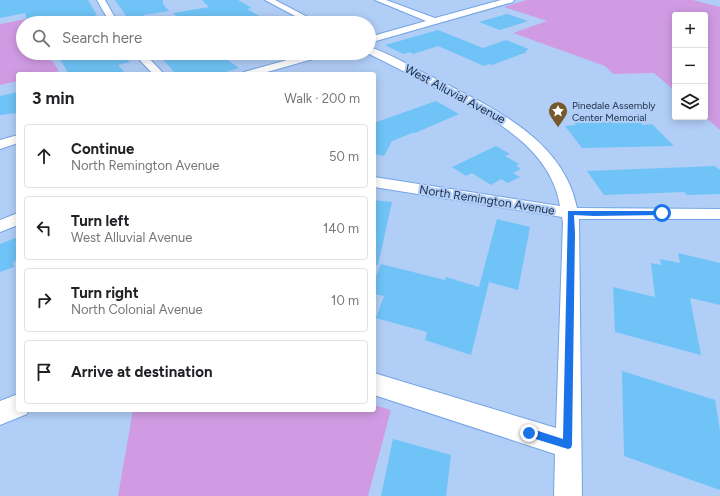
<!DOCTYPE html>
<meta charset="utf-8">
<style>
body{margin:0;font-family:Figtree,sans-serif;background:#f6f6f6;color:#202124}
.controls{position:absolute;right:12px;top:12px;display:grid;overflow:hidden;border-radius:4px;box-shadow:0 2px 10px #0003}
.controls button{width:36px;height:36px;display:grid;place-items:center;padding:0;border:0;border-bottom:1px solid #e0e0e0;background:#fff;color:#202124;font:20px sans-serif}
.stop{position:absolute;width:12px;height:12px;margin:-9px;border:3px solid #1a73e8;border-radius:50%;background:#fff}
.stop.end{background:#1a73e8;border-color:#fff;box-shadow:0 1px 4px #0008}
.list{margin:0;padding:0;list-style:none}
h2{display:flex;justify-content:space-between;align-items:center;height:52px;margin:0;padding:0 16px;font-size:17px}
h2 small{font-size:13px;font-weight:400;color:#757577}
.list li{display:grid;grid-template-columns:26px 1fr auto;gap:12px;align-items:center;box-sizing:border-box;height:64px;margin:0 8px 8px;padding:0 8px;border:1px solid #e0e0e0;border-radius:4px}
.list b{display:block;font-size:15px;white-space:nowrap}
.list p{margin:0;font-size:13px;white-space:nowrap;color:#757577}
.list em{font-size:13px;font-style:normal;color:#757577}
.icon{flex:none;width:22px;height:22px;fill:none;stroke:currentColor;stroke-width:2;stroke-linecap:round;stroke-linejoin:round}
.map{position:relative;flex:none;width:720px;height:496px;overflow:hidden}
.search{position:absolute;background:#fff;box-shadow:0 2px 10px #0003;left:16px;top:16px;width:360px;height:44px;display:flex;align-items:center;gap:10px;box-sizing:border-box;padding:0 14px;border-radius:22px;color:#757577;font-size:15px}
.panel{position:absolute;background:#fff;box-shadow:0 2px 10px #0003;left:16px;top:72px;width:360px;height:340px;border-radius:4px}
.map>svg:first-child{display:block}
</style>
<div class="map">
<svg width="720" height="496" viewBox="0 0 720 496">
<rect width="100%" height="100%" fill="#b1cef7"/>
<g fill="#d09be3">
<path d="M527 0H693L720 7V130L705 117V15H675V91L654 73 613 74 605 66 513 33 547 21 504 7Z"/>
<path d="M26 19 28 23H23V53H47L59 71 47 74H18V81L0 85V24Z"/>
<path d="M374 405 391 410 368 496H118L133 410H374Z"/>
</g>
<g fill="#6fc3f6">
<path d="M0 0H88L97 15H95L99 23H28L25 13 0 18Z"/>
<path d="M115 0H163V4L169 11 143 15 150 23H131Z"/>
<path d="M202 0H238L252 8 247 9 272 23H232L228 20 215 23H184L173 13 209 7Z"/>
<path d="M507 14 528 21 500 30 479 22Z"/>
<path d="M438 30 483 48 506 40 529 49 525 51 527 52 492 65 490 64 484 66 438 46 413 54 410 52 403 54 385 45Z"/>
<path d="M56 53H121L130 62 118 65 126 74H69Z"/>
<path d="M157 53H218L239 68 219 74H176Z"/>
<path d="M18 92V113L0 115V96Z"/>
<path d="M436 101 459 114 415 133H412L392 141 384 156 374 154V123Z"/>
<path d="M611 122H640L643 125 652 124 674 146 582 148 565 126 576 125 574 123Z"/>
<path d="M496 146 510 154 505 156 519 164 516 166 521 169 513 173 520 177 508 183 501 179 491 185 472 173 466 176 452 167Z"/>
<path d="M715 166 720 170V194L687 195 684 192 604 195 587 171Z"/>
<path d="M374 200 392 202 378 265H374Z"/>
<path d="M497 219 530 227 518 290 489 282 471 355 425 340 427 332 376 318 384 296 374 294V281L381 264 445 280 446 277 479 287Z"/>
<path d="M18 237V260L13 262 14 267 0 272V244Z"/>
<path d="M678 253 720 263V305L690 298 701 355 615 332 613 287 655 297 651 263 661 265 660 259 680 263Z"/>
<path d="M622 371 715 400 720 430V490L624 456Z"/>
<path d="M393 439 451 455 446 496H381Z"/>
</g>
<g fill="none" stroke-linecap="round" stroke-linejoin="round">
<g stroke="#74a3e5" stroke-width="2">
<g id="minor">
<path d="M97 0H105L118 23H110Z"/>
<path d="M265 0H275L319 23H308Z"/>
<path d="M375 0H386L435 18 501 0H514L513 2 369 43V37L426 21Z"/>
<path d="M369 47C387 52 412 67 430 76 487 105 563 137 577 208L720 209V219H579L582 496H554L555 454 374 395V373L556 428 563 223 562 217 374 187V177L560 206C551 147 489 116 441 91 417 78 392 65 367 53H369Z"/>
<path d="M133 53H144L164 74H153Z"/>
<path d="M312 53H328L327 55 260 74H243L244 72Z"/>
<path d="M18 135V143L0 149V140Z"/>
<path d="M18 213V225L0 232V220Z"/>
<path d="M18 394V410H28L27 414 0 425V401Z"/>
</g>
</g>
<use href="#minor" fill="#fff" fill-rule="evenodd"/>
</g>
<path fill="#1a73e8" d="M568 211H662L665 213 662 215 594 216 574 215 575 234 572 445 571 448 568 449 529 437 526 436 525 433 526 429 529 428 563 439Z"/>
<defs>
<g id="sight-pin" transform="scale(1)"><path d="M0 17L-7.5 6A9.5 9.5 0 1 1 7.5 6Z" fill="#75582b" stroke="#b1cef7"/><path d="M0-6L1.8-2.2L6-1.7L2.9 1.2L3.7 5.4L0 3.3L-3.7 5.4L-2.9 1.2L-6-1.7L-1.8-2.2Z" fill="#fff"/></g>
</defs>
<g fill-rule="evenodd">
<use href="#sight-pin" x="558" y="111"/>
</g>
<g text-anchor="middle" stroke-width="4" stroke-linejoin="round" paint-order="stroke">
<g font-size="10" fill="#1a2d48" stroke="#b1cef7" text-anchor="start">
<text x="572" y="109">Pinedale Assembly<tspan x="572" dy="12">Center Memorial</tspan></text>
</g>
<g font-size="12" fill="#1a2d48" stroke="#b1cef7">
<text transform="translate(455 94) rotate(28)" y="4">West Alluvial Avenue</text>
<text transform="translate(487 200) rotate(9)" y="4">North Remington Avenue</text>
</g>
</g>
</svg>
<div class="controls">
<button>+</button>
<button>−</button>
<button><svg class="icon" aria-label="layers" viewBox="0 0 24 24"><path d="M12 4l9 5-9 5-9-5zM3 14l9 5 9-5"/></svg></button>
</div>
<div class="stop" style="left:662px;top:213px"></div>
<div class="stop end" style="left:529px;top:433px"></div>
<div class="search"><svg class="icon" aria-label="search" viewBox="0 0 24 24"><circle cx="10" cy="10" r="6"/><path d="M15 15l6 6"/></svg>Search here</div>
<section class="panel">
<h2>3 min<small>Walk · 200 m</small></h2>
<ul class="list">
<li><svg class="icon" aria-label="ahead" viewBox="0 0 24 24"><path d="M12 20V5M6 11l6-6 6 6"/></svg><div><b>Continue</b><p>North Remington Avenue</p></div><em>50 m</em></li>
<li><svg class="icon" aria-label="left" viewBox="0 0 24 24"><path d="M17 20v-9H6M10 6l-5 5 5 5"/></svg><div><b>Turn left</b><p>West Alluvial Avenue</p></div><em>140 m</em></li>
<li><svg class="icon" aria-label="right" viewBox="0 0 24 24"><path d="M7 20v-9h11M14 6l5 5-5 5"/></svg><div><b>Turn right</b><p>North Colonial Avenue</p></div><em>10 m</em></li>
<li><svg class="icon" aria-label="arrive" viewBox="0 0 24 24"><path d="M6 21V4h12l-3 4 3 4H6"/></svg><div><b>Arrive at destination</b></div></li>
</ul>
</section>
</div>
